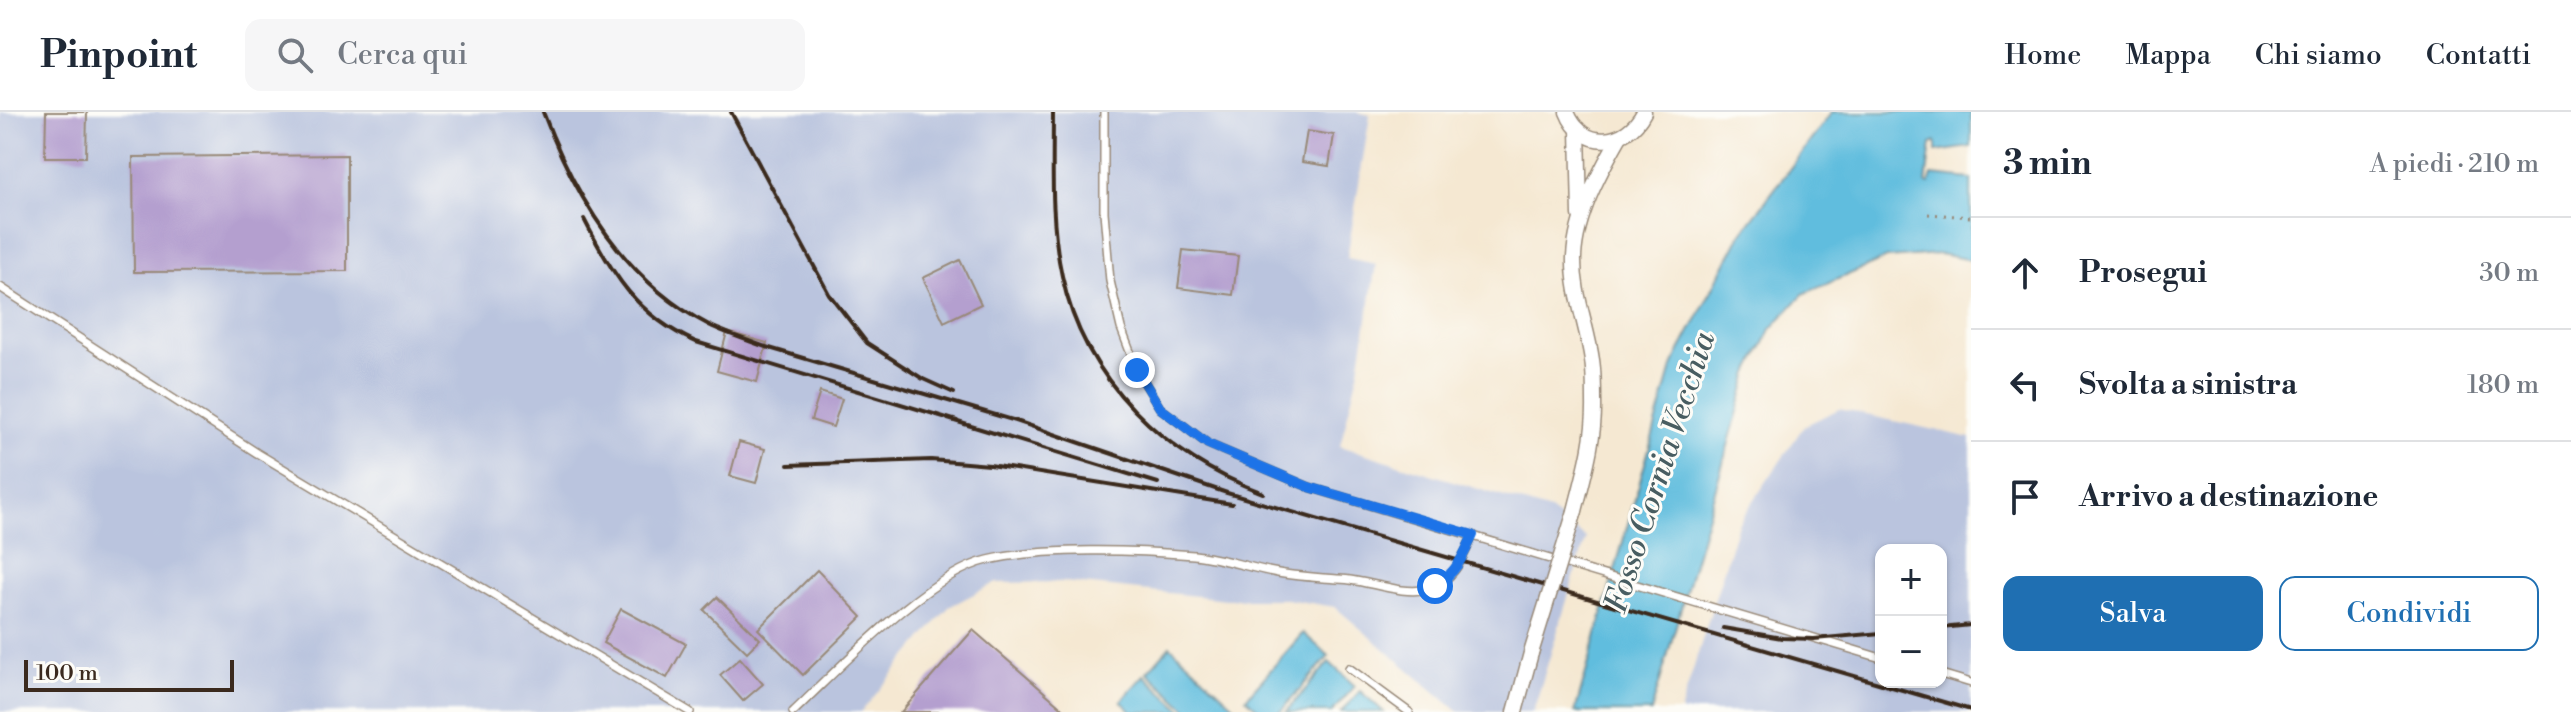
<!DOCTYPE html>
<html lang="it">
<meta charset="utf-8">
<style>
body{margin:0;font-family:"Libre Bodoni",serif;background:#f6f6f7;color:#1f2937}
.controls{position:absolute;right:24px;bottom:24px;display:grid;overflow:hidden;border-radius:16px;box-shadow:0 2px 6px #0004}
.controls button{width:72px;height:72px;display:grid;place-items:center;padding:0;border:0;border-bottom:2px solid #e0e1e3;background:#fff;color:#1f2937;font:40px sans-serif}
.scale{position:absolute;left:24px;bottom:20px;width:210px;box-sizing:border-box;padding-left:8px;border:4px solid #3b2a1e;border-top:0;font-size:22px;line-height:28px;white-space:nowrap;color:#3b2a1e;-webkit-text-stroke:6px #fdfcf7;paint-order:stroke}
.stop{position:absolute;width:24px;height:24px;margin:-18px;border:6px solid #1a73e8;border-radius:50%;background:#fff}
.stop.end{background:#1a73e8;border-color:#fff;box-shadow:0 2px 8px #0008}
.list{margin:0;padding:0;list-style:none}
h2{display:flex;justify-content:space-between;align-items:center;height:104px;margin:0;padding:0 32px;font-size:34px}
h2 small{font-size:26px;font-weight:400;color:#747a83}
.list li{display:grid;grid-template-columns:52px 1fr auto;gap:24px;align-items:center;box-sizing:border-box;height:112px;padding:0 32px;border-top:2px solid #e0e1e3}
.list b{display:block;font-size:30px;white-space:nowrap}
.list em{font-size:26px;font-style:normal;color:#747a83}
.actions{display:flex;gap:16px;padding:24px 32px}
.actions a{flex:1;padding:18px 0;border:2px solid #1f6fb2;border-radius:16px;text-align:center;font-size:28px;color:#1f6fb2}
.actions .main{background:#1f6fb2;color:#fff}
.icon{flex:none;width:44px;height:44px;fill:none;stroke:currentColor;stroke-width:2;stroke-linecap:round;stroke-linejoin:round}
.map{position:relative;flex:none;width:1971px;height:600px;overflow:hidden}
header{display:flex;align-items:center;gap:48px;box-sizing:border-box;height:112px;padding:0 40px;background:#fff;border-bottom:2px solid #e0e1e3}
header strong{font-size:38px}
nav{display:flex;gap:44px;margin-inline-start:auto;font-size:28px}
.search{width:560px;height:72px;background:#f6f6f7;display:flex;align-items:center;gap:20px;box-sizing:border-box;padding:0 28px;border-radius:16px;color:#747a83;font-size:30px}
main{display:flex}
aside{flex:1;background:#fff}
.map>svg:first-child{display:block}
</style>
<header>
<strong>Pinpoint</strong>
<div class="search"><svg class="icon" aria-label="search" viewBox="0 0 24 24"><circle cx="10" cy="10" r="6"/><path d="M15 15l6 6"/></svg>Cerca qui</div>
<nav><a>Home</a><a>Mappa</a><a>Chi siamo</a><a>Contatti</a></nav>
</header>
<main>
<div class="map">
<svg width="1971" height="600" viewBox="0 0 1971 600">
<rect width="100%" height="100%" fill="#fdfcf7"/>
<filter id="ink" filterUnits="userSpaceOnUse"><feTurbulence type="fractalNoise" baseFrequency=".0125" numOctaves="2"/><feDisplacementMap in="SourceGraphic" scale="16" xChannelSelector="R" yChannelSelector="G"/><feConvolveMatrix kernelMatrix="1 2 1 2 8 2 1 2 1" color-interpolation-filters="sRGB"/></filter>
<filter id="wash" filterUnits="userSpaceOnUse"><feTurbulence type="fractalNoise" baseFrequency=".006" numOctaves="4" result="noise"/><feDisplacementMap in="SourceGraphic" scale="32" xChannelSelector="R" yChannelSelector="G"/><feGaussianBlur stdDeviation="1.8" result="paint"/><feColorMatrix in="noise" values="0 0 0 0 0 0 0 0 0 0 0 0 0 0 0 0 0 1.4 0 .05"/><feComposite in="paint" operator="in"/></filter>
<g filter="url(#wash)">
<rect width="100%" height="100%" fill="#f5e8d2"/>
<g fill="#bac4de" fill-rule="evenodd">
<path d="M0 0H1356L1370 3 1347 146 1376 152 1359 257 1340 334 1550 399 1586 426 1533 600H1459L1335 495 1286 487H1226L1063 470 995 471 949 495 861 600H0Z"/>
<path d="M1839 297 1971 326V600H1680L1738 412 1804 314ZM1881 438H1941V570H1881Z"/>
</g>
<g fill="#60bdde" stroke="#4e747e" stroke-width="2">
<path d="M1832 0H1971V35L1936 40V30L1931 32 1926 71 1929 72 1932 63 1971 67V148L1939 142 1887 146 1803 182 1771 217 1749 261 1651 600H1575L1673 252 1741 122Z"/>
<path d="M1303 521 1329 544 1280 600H1261L1246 586Z"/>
<path d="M1170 534 1234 593 1228 600H1190L1147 560Z"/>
<path d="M1329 550 1355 574 1332 600H1286Z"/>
<path d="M1144 563 1184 600H1132L1121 589Z"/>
<path d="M1360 579 1384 600H1341Z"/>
</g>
<g id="blocks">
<g fill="#b49fcf">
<path d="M46 0H87L86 45H45Z"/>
<path d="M1307 19 1334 23 1329 54 1302 50Z"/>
<path d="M347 43V159L134 160 133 45Z"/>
<path d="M1183 138 1238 144 1233 183 1178 176Z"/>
<path d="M960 148 981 192 944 210 923 166Z"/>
<path d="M727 220 767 231 757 270 717 259Z"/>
<path d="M820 280 842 287 833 315 811 308Z"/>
<path d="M739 330 765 337 756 371 730 364Z"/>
<path d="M817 458 862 505 803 563 758 517Z"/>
<path d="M717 485 760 527 747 540 704 498Z"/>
<path d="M621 497 686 532 667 566 603 531Z"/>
<path d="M973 518 1067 600H901Z"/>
<path d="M740 546 763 572 743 589 720 563Z"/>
</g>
</g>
</g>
<g filter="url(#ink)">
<use href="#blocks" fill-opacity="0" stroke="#988978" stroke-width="2"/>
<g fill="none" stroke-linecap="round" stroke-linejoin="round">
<g stroke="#988978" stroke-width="10">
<g id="service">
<path d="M1104 0V100L1110 169 1121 216 1137 258 1160 296 1208 332 1309 375 1881 546"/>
<path d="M0 175 257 341 690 600"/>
<path d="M1349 556 1409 600"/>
<path d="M1941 562 1971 571"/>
<path d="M793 600C840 556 927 462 988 448 1046 435 1135 438 1194 443 1222 446 1250 456 1278 461 1301 465 1326 466 1350 468 1374 471 1404 483 1428 477 1454 469 1463 446 1473 423"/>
</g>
</g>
<g stroke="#988978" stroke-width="17">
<g id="minor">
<path d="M1567 0C1582 39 1626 35 1644 0"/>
<path d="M1578 17 1580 103"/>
<path d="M1575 399C1584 363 1595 327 1594 290 1594 276 1594 261 1592 248 1587 213 1573 181 1574 145 1576 104 1599 61 1619 26"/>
<path d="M1515 600 1531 541"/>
</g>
</g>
<path stroke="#988978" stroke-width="3" stroke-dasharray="2 6" stroke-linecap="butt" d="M1928 102 1971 105"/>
<use href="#service" stroke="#fff" stroke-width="7"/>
<use href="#minor" stroke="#fff" stroke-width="14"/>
<g stroke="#3b2a1e" stroke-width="4">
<path d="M543 0C575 85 625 170 709 213 727 222 747 228 766 235L1016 309 1227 381 1971 598"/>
<path d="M731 0 829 182 867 231 923 267 954 281"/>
<path d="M1053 0C1053 54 1050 110 1062 164 1084 269 1166 345 1263 381"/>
<path d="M584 107C612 162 637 204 696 230L957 309"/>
<path d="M948 307 1158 371"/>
<path d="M788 353 931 348 990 353 1232 392"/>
<path d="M1723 516 1782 526 1814 527 1881 521"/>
<path d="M1941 516 1971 513"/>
</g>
<g stroke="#988978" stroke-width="17" stroke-linecap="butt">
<path id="minor-bridge" d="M1531 541 1575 399"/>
</g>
<use href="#minor-bridge" stroke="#fff" stroke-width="14"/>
</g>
</g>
<g fill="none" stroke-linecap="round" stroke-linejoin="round" filter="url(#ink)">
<path stroke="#1a73e8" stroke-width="10" d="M1137 258 1160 296 1208 332 1309 375 1473 423C1463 445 1456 461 1435 474"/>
</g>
<g text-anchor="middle" stroke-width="6" stroke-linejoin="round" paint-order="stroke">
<g font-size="32" font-style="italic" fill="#485d61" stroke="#fdfcf7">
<text transform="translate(1659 360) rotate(-72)" y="11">Fosso Cornia Vecchia</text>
</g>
</g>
</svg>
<div class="controls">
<button>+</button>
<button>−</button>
</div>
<div class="scale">100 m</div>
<div class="stop" style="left:1435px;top:474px"></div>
<div class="stop end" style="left:1137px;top:258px"></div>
</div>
<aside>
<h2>3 min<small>A piedi · 210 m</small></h2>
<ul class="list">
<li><svg class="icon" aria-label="ahead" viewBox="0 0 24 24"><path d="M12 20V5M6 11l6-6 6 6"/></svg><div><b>Prosegui</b></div><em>30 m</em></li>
<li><svg class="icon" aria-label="left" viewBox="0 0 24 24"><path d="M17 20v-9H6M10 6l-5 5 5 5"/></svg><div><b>Svolta a sinistra</b></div><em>180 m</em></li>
<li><svg class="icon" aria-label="arrive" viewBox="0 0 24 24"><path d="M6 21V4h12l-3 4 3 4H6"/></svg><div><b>Arrivo a destinazione</b></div></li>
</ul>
<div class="actions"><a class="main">Salva</a><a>Condividi</a></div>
</aside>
</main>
